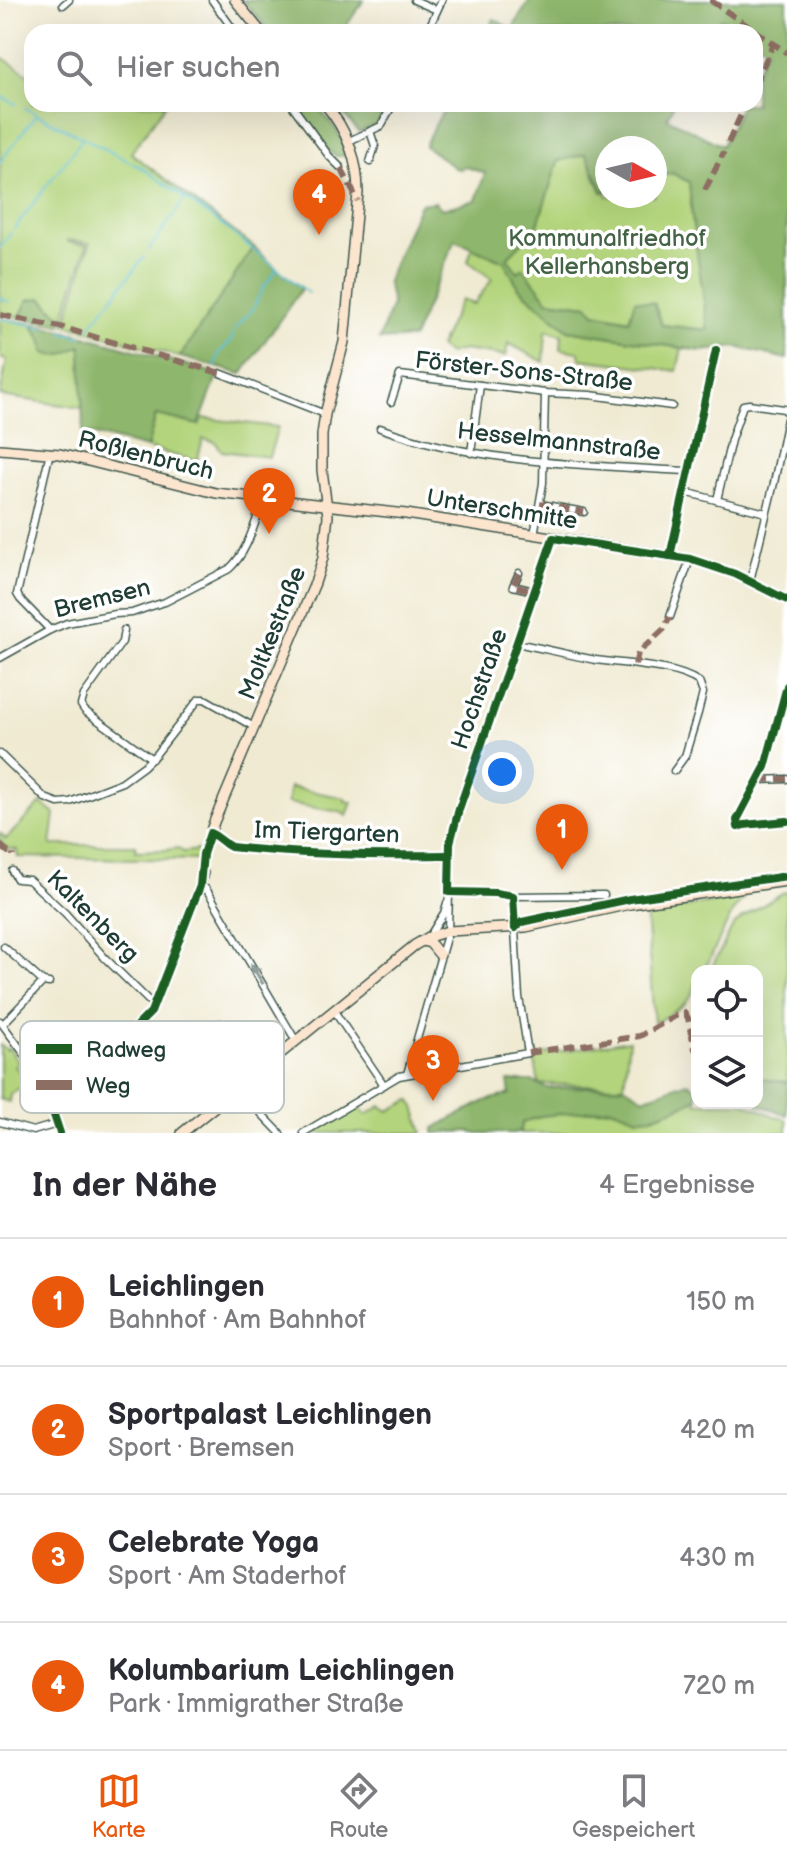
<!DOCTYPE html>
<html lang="de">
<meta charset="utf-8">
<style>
body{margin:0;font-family:"Balsamiq Sans",sans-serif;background:#f2f2f3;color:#2b2b33}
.controls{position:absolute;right:24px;bottom:24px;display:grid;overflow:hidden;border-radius:16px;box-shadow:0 8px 32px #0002}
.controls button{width:72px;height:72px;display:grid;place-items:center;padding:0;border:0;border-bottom:2px solid #e1e1e2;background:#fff;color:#2b2b33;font:40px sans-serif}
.compass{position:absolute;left:595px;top:136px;width:72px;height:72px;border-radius:50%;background:#fff;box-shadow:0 8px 32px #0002;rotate:98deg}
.you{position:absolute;left:502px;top:772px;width:28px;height:28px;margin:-20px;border:6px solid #fff;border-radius:50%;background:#1a73e8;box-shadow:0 0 0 12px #1a73e833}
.badge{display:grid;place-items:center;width:52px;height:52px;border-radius:50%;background:#ea580c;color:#fff;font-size:26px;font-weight:700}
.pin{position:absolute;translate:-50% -66px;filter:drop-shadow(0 2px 4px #0008)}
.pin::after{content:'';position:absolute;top:42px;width:28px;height:24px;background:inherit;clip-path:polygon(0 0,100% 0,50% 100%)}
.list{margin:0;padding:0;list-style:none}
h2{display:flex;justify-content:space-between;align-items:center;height:104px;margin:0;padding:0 32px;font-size:34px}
h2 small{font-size:26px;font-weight:400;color:#7c7c81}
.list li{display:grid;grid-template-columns:52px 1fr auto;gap:24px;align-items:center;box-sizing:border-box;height:128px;padding:0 32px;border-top:2px solid #e1e1e2}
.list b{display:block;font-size:30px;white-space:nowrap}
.list p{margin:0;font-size:26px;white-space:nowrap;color:#7c7c81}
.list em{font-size:26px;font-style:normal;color:#7c7c81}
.icon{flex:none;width:44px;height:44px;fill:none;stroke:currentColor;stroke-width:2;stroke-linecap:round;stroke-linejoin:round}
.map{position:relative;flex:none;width:787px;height:1133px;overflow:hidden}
.search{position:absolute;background:#fff;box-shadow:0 8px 32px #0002;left:24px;right:24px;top:24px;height:88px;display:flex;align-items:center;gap:20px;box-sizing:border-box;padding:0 28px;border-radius:24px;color:#7c7c81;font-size:30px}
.sheet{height:616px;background:#fff}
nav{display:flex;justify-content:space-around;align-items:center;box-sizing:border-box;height:112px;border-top:2px solid #e1e1e2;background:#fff;font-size:22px;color:#7c7c81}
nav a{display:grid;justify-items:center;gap:4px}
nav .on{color:#ea580c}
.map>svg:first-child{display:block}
</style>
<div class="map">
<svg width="787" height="1133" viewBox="0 0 787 1133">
<rect width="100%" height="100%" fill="#fff"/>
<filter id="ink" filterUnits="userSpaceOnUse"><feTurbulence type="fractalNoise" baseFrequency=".0125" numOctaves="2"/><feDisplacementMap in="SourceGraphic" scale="16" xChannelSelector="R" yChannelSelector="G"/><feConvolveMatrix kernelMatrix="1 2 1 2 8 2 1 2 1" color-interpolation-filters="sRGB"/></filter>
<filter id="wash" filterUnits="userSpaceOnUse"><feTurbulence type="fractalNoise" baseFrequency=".006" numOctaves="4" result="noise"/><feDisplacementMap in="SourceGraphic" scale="32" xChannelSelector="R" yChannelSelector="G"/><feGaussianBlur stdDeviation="1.8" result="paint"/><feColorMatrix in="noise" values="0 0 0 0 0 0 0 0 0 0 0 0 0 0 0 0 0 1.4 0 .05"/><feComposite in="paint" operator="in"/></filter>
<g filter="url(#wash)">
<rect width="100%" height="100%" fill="#f0ead2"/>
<g fill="#b3d47c" stroke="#698858" stroke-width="2">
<path d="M0 56 32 77V104H166L131 153 254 247 180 357 65 324 90 243 67 240V242L87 245 63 319 42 298 28 300 20 317 0 313Z"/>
<path d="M586 154 602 192 607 191V196H655V178L672 173 689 182 692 217 709 330 661 325 654 303 636 301 630 320 595 313 587 305 548 300 523 269 518 273 507 258 537 227 558 161Z"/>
<path d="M472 248 504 261 519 288 568 330 682 348 677 371 580 359 579 352 561 349 562 335 546 330 544 362 508 343 506 356 463 350 449 354 439 347 461 300 474 304 492 279 468 261Z"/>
<path d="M0 318 35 324 34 328 44 344 75 349 81 345 83 408 0 396 7 360 0 358Z"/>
<path d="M156 414 199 425 202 418 278 427 269 457 222 451 215 442 203 439 197 461 147 448Z"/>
<path d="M290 787 345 798V801L352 802 347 816 340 812 287 803Z"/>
<path d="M41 803 55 814 51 845H136V851L166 850 178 848 183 852 199 850V860L18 857 17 850 8 849 0 841V833L6 839Z"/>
<path d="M787 892V1082L768 1080 757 1076V971H710L733 926 741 919 782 893Z"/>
<path d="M744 898 733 911 704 971H697C697 1002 679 1009 654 1023L646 913Z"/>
<path d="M629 1040 624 1086 539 1084 534 1056Z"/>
<path d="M0 1045 7 1050 9 1048 19 1062 15 1067 24 1077 22 1080 24 1085 10 1094 9 1102 0 1099Z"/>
<path d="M697 1098V1103H745L774 1116 787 1120V1133H520L522 1123 540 1116 611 1108 638 1118 652 1117 684 1105Z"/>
<path d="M410 1100 415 1107 423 1133H311L358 1104 366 1115 381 1106 389 1111Z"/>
</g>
<g fill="#8eb66c" stroke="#567a50" stroke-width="2" fill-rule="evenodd">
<path d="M243 0H364L342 32H270Z"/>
<path d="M530 0H787V359L736 347 701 351 568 330 519 288 504 261 455 240 413 338 379 340 392 304 387 281 420 204 435 202 442 209 476 200 485 173 463 166 461 169 455 168 425 146 429 136 447 104H674L667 118 722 146 742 104H755V75L767 48 755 40V32H742L721 19 714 32H487L494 19 512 29ZM607 148H655V178L672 173 689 182 692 217 708 330 662 325 654 303 635 300 629 320 595 313 588 305 548 300 523 268 518 272 507 258 537 227 558 161 586 154 603 192 607 191Z"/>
<path d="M294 104H314C328 119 345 134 344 156H335L329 151Z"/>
<path d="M335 104H354L382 117 378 124 359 132Z"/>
<path d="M254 247 277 269 302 288 242 374 180 357Z"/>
<path d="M42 298 63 319 61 325 20 317 28 300Z"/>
<path d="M35 324 81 335 218 374 199 425 156 415 147 448 83 432 81 346C69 351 58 361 44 352 44 342 41 335 34 328Z"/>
<path d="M757 1076 768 1080 787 1082V1115L755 1103H757Z"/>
<path d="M508 1081H532L547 1088 624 1086 644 1098 687 1082 697 1089V1098L684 1105 652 1117 638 1118 611 1108 541 1116 522 1123 520 1131 514 1133H473L471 1131 434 1133V1128L485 1101 510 1094Z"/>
</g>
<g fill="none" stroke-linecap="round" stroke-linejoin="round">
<g stroke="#57bfd3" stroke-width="2">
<path d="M0 96 16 104"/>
<path d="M25 108 144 169 220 223 308 293"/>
<path d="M0 162 36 115"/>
<path d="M14 229 83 138"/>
<path d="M0 248 11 233"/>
<path d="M149 250 185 199"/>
<path d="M0 298 9 302"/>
<path d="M0 318 45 328"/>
<path d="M89 328 144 257"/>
<path d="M62 332 82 337"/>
<path d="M215 367 219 353 231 341 235 329 253 309 263 288 277 269"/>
</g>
</g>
</g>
<g filter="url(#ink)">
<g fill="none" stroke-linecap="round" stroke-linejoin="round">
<g stroke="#3e574c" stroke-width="9">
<g id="street">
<path d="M212 0 235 32"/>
<path d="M414 0 437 10"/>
<path d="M63 5 69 0"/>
<path d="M427 32 442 0"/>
<path d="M291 104 329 156 341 168"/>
<path d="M349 141 381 126 393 104"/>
<path d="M370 162 375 146 370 131"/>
<path d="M220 373 325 414"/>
<path d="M391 402 400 375 545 393 590 395 672 406"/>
<path d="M380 428C479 464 585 465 689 471"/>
<path d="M471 453 480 385"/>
<path d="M685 492 766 513"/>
<path d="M717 500 731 440 743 405 749 404 784 409 787 412"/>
<path d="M540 504 584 512"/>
<path d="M534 535 543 483 545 393"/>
<path d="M670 556 716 350"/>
<path d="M519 573 513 586 534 591"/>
<path d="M750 581 774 483 787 419"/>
<path d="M670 617 690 559"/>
<path d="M50 630 20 599 17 594 50 452"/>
<path d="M124 630 122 642 84 695 81 705 85 711 152 759"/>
<path d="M516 643C542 648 569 655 596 660 624 664 676 666 699 682L703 693 698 713 685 756 674 771"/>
<path d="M0 658 50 630 67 623 115 614 132 613 149 607 165 602 229 569C248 552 255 522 264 498"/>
<path d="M787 686 765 767 737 820 738 827 744 825 787 821"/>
<path d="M0 754 45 798 58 803 70 802 122 782 144 766 156 754 199 699H205L254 727"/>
<path d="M759 780 787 779"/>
<path d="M210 833C220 837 222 843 231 847 304 855 376 856 449 855L450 843 474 763 553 538"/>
<path d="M12 871 17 879 29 880 65 913 105 958 154 1006"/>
<path d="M200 886 206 889 210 895 296 1041"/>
<path d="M449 892 495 893 513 896 604 895"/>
<path d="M429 937 444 913 447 903"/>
<path d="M4 947 43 982 49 983"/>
<path d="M334 1011 384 1085"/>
<path d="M0 1021 48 1086"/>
<path d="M220 1023 208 1052 237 1088 280 1133"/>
<path d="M3 1024 43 982"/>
<path d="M407 1074 448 931 449 892"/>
<path d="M0 1122 33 1131 57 1124"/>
<path d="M303 1133 399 1076 528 1053 519 997 513 896"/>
</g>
</g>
<g stroke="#3e574c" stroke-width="12">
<g id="secondary">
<path d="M235 0 261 32"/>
<path d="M0 449 60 454 216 493 406 514 690 559 735 574 787 600"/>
<path d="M203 854 214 822 315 583 323 558 328 516 322 470V435L325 414 344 342 358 193C358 159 347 130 325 104"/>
<path d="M422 941 430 943 440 955"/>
<path d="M60 1133 48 1097V1086L52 1081 136 1027 151 1012 200 886 203 873"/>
<path d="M182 1133 415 945 429 937 448 931 526 927 630 904 787 881"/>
</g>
</g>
<use href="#street" stroke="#fff" stroke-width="6"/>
<use href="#secondary" stroke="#fce5cf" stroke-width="9"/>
<g stroke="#8d6e63" stroke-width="6" stroke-dasharray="12 6" stroke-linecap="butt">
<path d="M710 0 787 53"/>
<path d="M755 84 773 44"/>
<path d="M728 143 746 104"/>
<path d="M341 168 358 201"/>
<path d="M705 190 724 152"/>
<path d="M0 315 60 327 220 373"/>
<path d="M540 504 584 512"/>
<path d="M519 573 513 586 534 591"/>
<path d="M635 665 638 653 664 629 670 617"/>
<path d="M759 780 787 779"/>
<path d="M0 845 8 852H13V856"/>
<path d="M528 1053 640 1036 679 1014 685 1013 688 1018 695 1049 697 1051"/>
</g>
<g stroke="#fff" stroke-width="13">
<g id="cycleway">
<path d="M670 556 716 350"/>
<path d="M787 686 765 767 737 820 738 827 744 825 787 821"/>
<path d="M515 928 513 896 495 893 449 892 450 843 459 809 553 538 690 559 735 574 787 600"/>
<path d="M515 928 522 922 630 899 787 876"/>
<path d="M60 1133 48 1097V1086L52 1081 136 1027 151 1012 200 886 203 854 210 833C220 837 222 843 231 847 304 855 376 856 449 855"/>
</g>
</g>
<use href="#cycleway" stroke="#1b5e20" stroke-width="8"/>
</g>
<defs><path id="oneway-solid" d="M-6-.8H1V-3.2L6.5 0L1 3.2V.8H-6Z" transform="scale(2)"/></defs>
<use fill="#8f9e9a" href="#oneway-solid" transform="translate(257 974) rotate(-121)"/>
</g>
<g text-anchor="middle" stroke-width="7" stroke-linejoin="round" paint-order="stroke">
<g font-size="24" fill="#446346" stroke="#fff">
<text x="607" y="246">Kommunalfriedhof<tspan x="607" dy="28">Kellerhansberg</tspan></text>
</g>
<g font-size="24" fill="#1f3d34" stroke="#fff">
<text transform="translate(524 371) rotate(6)" y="8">Förster-Sons-Straße</text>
<text transform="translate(559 441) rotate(6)" y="8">Hesselmannstraße</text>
<text transform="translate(146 455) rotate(14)" y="8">Roßlenbruch</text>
<text transform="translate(502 509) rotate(9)" y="8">Unterschmitte</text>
<text transform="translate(102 598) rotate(-14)" y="8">Bremsen</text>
<text transform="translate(272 633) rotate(-68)" y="8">Moltkestraße</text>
<text transform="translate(479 689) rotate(-71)" y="8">Hochstraße</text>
<text transform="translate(327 832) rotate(2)" y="8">Im Tiergarten</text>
<text transform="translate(93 916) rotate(45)" y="8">Kaltenberg</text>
</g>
</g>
<rect x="20" y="1021" width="264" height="92" rx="12" fill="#fff" stroke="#bcc5c2" stroke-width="2"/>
<rect x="36" y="1044" width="36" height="10" fill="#1b5e20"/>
<rect x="36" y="1080" width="36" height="10" fill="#8d6e63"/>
<g font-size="22" fill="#1f3d34">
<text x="86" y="1057">Radweg</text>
<text x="86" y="1093">Weg</text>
</g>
</svg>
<div class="controls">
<button><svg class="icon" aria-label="locate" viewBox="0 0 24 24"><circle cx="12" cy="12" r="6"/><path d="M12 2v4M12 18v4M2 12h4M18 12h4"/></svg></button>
<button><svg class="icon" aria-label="layers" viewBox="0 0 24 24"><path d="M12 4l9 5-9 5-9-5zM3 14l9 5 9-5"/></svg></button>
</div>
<svg class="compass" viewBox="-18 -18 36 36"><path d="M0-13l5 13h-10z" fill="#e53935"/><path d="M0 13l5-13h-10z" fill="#7c7c81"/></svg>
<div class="you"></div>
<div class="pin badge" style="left:562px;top:870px">1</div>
<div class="pin badge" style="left:269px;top:534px">2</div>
<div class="pin badge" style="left:433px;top:1101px">3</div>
<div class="pin badge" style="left:319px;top:235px">4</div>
<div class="search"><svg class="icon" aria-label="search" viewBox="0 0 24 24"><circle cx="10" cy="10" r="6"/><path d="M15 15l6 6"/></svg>Hier suchen</div>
</div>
<section class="sheet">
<h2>In der Nähe<small>4 Ergebnisse</small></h2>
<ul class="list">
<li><span class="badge">1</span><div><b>Leichlingen</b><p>Bahnhof · Am Bahnhof</p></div><em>150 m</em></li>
<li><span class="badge">2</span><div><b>Sportpalast Leichlingen</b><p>Sport · Bremsen</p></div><em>420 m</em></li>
<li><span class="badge">3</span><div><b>Celebrate Yoga</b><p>Sport · Am Staderhof</p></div><em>430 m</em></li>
<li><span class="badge">4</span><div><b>Kolumbarium Leichlingen</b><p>Park · Immigrather Straße</p></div><em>720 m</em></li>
</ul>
</section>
<nav>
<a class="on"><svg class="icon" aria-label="map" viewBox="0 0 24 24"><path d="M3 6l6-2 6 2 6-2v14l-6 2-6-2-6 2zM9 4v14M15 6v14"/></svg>Karte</a>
<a><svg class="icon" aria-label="directions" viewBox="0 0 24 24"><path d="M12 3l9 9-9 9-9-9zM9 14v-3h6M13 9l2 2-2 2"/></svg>Route</a>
<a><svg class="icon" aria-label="saved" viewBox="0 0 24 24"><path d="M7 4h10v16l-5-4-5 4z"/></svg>Gespeichert</a>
</nav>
